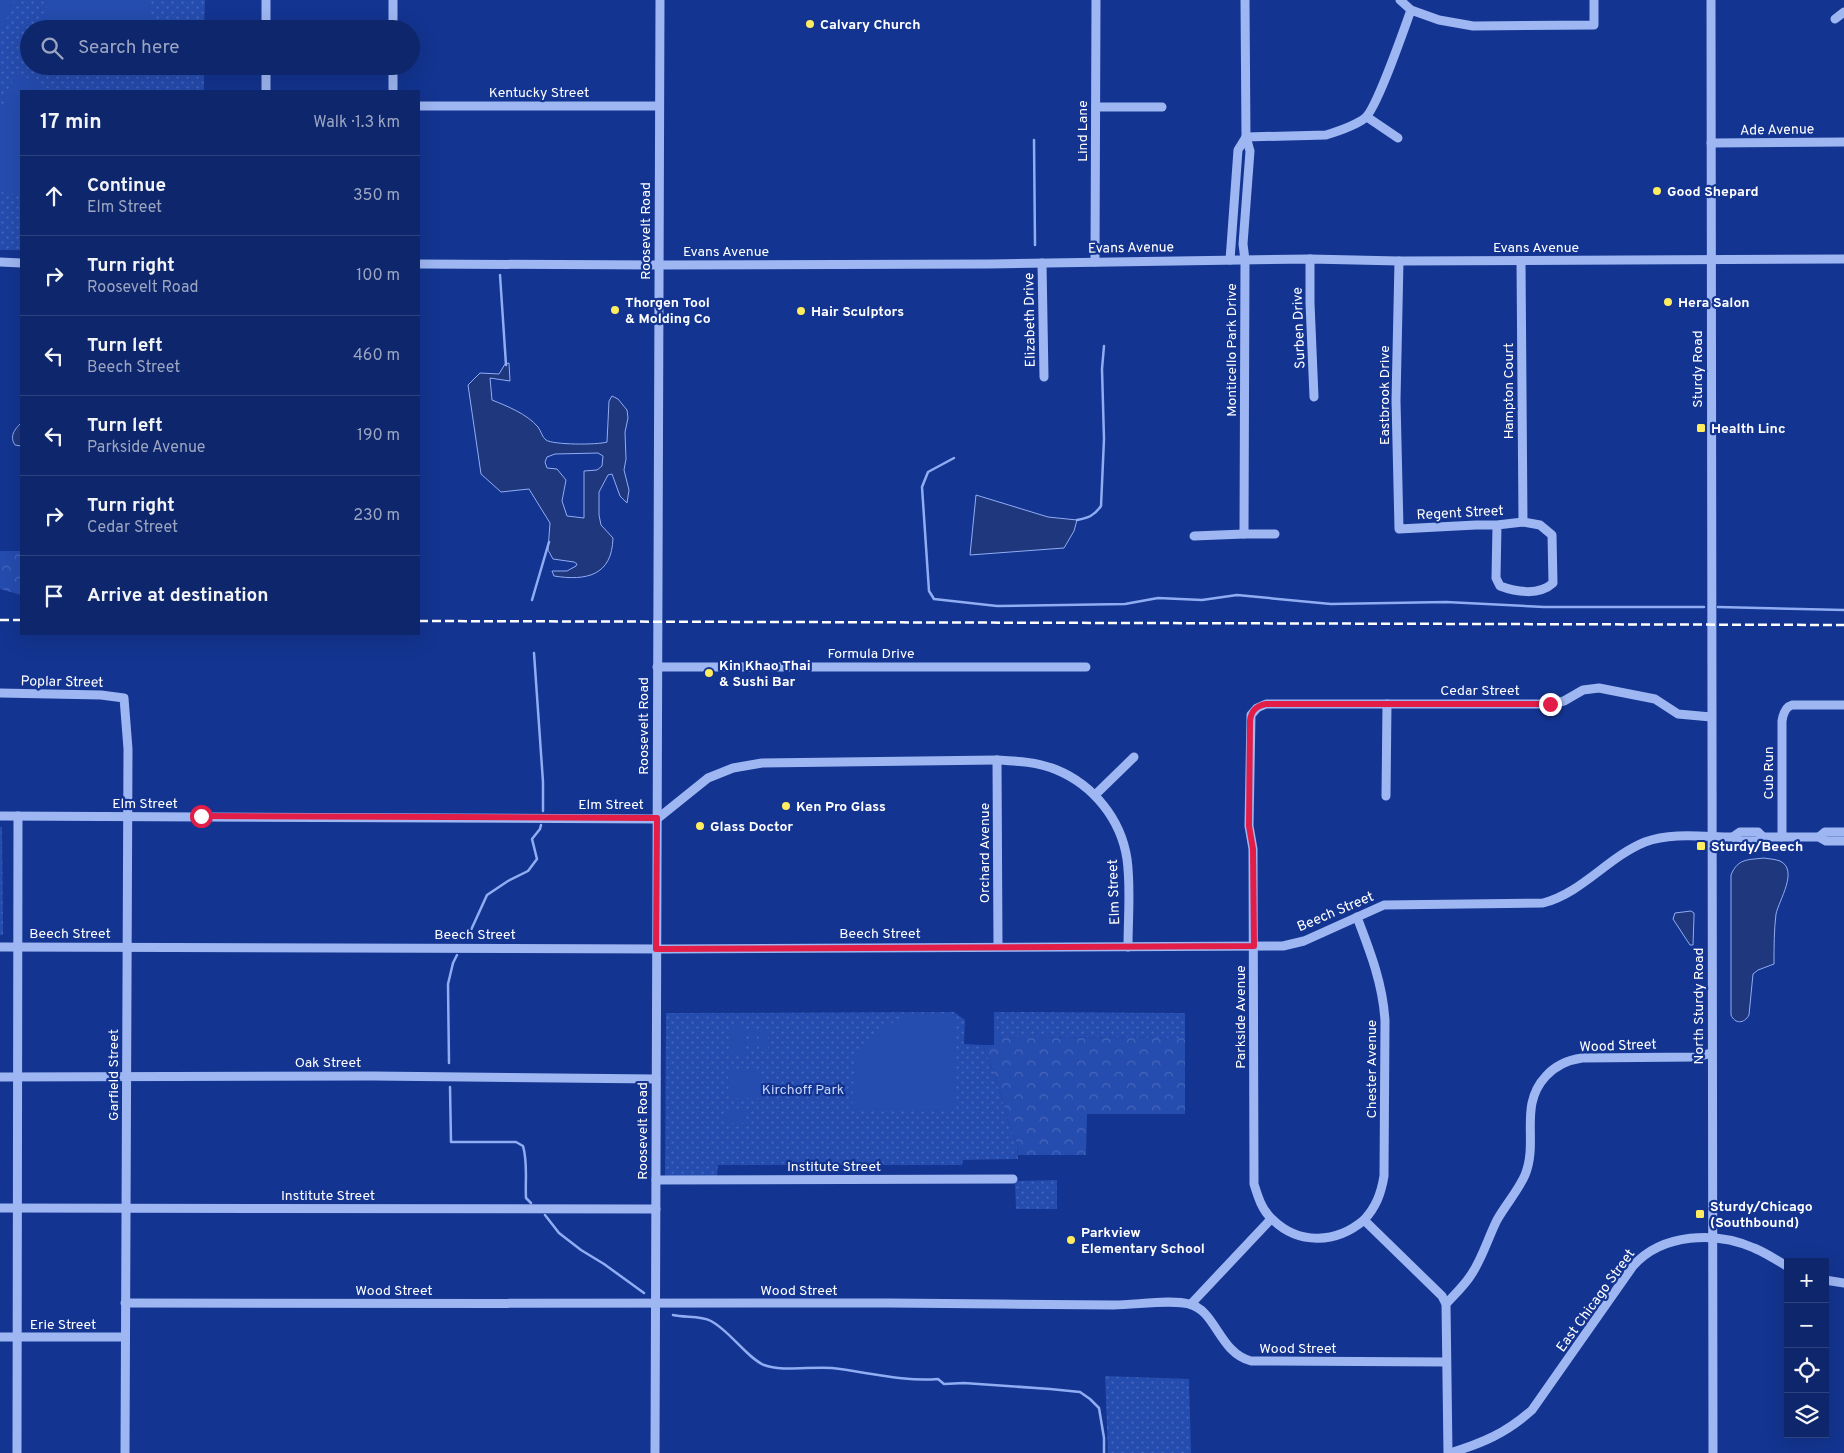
<!DOCTYPE html>
<meta charset="utf-8">
<style>
body{margin:0;font-family:Overpass,sans-serif;background:#172f72;color:#f1f3f6}
.controls{position:absolute;right:15px;bottom:15px;display:grid;overflow:hidden;border-radius:0px;box-shadow:0 5px 20px #0002}
.controls button{width:45px;height:45px;display:grid;place-items:center;padding:0;border:0;border-bottom:1px solid #2e447f;background:#0e276c;color:#f1f3f6;font:25px sans-serif}
.stop{position:absolute;width:15px;height:15px;margin:-11px;border:4px solid #e11d48;border-radius:50%;background:#fff}
.stop.end{background:#e11d48;border-color:#fff;box-shadow:0 1px 5px #0008}
.list{margin:0;padding:0;list-style:none}
h2{display:flex;justify-content:space-between;align-items:center;height:65px;margin:0;padding:0 20px;font-size:21px}
h2 small{font-size:16px;font-weight:400;color:#9ba5c2}
.list li{display:grid;grid-template-columns:32px 1fr auto;gap:15px;align-items:center;box-sizing:border-box;height:80px;padding:0 20px;border-top:1px solid #2e447f}
.list b{display:block;font-size:19px;white-space:nowrap}
.list p{margin:0;font-size:16px;white-space:nowrap;color:#9ba5c2}
.list em{font-size:16px;font-style:normal;color:#9ba5c2}
.icon{flex:none;width:28px;height:28px;fill:none;stroke:currentColor;stroke-width:2;stroke-linecap:round;stroke-linejoin:round}
.map{position:relative;flex:none;width:1844px;height:1453px;overflow:hidden}
.search{position:absolute;background:#0e276c;box-shadow:0 5px 20px #0002;left:20px;top:20px;width:400px;height:55px;display:flex;align-items:center;gap:12px;box-sizing:border-box;padding:0 18px;border-radius:28px;color:#9ba5c2;font-size:19px}
.panel{position:absolute;background:#0e276c;box-shadow:0 5px 20px #0002;left:20px;top:90px;width:400px;height:545px;border-radius:0px}
.map>svg:first-child{display:block}
</style>
<div class="map">
<svg width="1844" height="1453" viewBox="0 0 1844 1453">
<defs>
<pattern id="green-dots" width="8" height="8" patternUnits="userSpaceOnUse" patternTransform="scale(1.25)"><rect width="8" height="8" fill="#254caf"/><path d="M2 2h.1M6 6h.1" fill="none" stroke="#4667bb" stroke-width="1.8" stroke-linecap="round"/></pattern>
<pattern id="forest-crowns" width="20" height="18" patternUnits="userSpaceOnUse" patternTransform="scale(1.25)"><rect width="20" height="18" fill="#254caf"/><path d="M2 6a3 3 0 1 1 6 0M12 15a3 3 0 1 1 6 0" fill="none" stroke="#4667bb"/></pattern>
</defs>
<rect width="100%" height="100%" fill="#133490"/>
<g fill="url(#green-dots)">
<path d="M0 0H205L204 29H29V66H204V91H21V250H0Z"/>
<path d="M0 827H2L3 935H0Z"/>
<path d="M954 1012 965 1020 964 1044 983 1045 997 1082 1009 1125 1017 1143 1018 1159 963 1160 962 1165H718L717 1176 665 1177 666 1013Z"/>
<path d="M994 1012 1185 1013V1038L994 1037Z"/>
<path d="M1057 1180V1209H1016L1015 1181Z"/>
<path d="M1105 1376 1189 1379 1191 1453H1108Z"/>
</g>
<g fill="url(#forest-crowns)">
<path d="M0 551H21V595L0 589Z"/>
<path d="M994 1037 1185 1038V1114H1087L1086 1155H1018L1017 1143 1009 1125 997 1082 983 1045H994Z"/>
</g>
<g fill="#254caf">
<path d="M0 0H14L4 27 0 28Z"/>
<path d="M51 0H149L153 29H35Z"/>
<path d="M110 66H149L146 74 142 78Z"/>
<path d="M21 75 53 91H21V194L0 192V116L14 77Z"/>
<path d="M907 1016H955L956 1106 951 1111 852 1109 855 1058 878 1030Z"/>
<path d="M731 1025H745L746 1056H732Z"/>
<rect x="749" y="1031" width="8" height="18"/>
<rect x="760" y="1031" width="8" height="18"/>
<path d="M728 1071H760L761 1098H729Z"/>
<path d="M726 1110H744L746 1112 744 1123H725C723 1120 723 1113 726 1110Z"/>
</g>
<g fill="#1f377d" stroke="#90adf4" fill-rule="evenodd">
<path d="M509 363 510 381 490 378 492 400C507 406 527 414 538 427 541 431 542 437 546 440 553 445 598 445 607 442L609 401 612 396 618 399 627 410 628 418 625 432 626 459 624 470 629 490 627 503 620 496 612 474 608 475 599 492V515L601 525 613 538C612 576 586 581 554 576L552 571H567L576 566 577 564 574 562 553 559 548 550 550 523 529 489 501 492 481 474 468 385 480 373 499 374 505 364ZM598 453 603 456 602 466 597 470 584 471V518L567 516 562 501 566 480 557 469 547 468 545 462 547 457 555 454Z"/>
<path d="M21 423V446L15 445C9 436 15 429 21 423Z"/>
<path d="M976 495 1048 517 1077 520 1074 531 1064 548 970 555Z"/>
<path d="M1764 858C1769 859 1775 859 1780 861 1799 870 1779 900 1776 914 1774 930 1774 947 1774 964L1758 970 1753 974 1749 1015C1744 1024 1735 1024 1731 1015V875C1738 858 1748 860 1764 858Z"/>
<path d="M1691 911 1694 913V916L1693 945H1690L1673 919 1675 913Z"/>
</g>
<g fill="none" stroke-linecap="round" stroke-linejoin="round">
<g stroke="#90adf4" stroke-width="2.5">
<path d="M1034 140 1035 245"/>
<path d="M500 275 506 365"/>
<path d="M954 458 928 472 922 487 929 591 934 599 997 606 1125 604 1158 598 1202 600 1237 595 1331 604 1446 602 1544 607H1704"/>
<path d="M1077 520C1088 518 1094 516 1101 506L1104 439 1102 369 1104 346"/>
<path d="M532 600 549 542"/>
<path d="M1718 607 1844 610"/>
<path d="M534 653 543 782V811"/>
<path d="M471 930 487 895 508 881 528 871 537 859 532 839 540 829 541 825"/>
<path d="M449 1063 448 984 453 963 457 955"/>
<path d="M450 1087 451 1142H516L523 1146C528 1163 525 1180 526 1198L531 1203"/>
<path d="M545 1215 559 1233 581 1250 604 1264 644 1293"/>
<path d="M673 1315C685 1318 700 1315 711 1321 730 1331 747 1358 764 1365 782 1372 811 1366 832 1368 867 1372 903 1382 938 1379L944 1384 964 1383 1050 1389 1080 1392 1090 1399 1099 1408 1104 1438V1453"/>
</g>
<g stroke="#9eb6f1" stroke-width="9">
<path d="M393 0V29"/>
<path d="M1245 0 1246 137 1250 151 1243 244 1245 260 1244 534H1275"/>
<path d="M1400 0 1411 10 1439 20 1473 26 1594 25V0"/>
<path d="M1711 0 1713 1453"/>
<path d="M1835 19 1844 12"/>
<path d="M266 29V0"/>
<path d="M393 66V91"/>
<path d="M266 91V66"/>
<path d="M419 106H659"/>
<path d="M1096 107H1162"/>
<path d="M1367 117 1398 138"/>
<path d="M1246 137 1326 135C1339 131 1355 126 1365 118 1377 108 1404 29 1411 10"/>
<path d="M1711 143 1844 142"/>
<path d="M1310 259V303L1314 397"/>
<path d="M1230 260 1238 150 1246 137"/>
<path d="M1399 261 1396 400 1399 529 1476 525H1497L1523 522 1540 525 1552 535 1553 583C1539 596 1516 592 1500 586L1496 578 1497 525"/>
<path d="M1521 261 1523 522"/>
<path d="M0 262 21 263"/>
<path d="M1095 262 1096 0"/>
<path d="M1042 263 1044 377"/>
<path d="M419 264 659 265 989 264 1310 259 1399 261 1844 259"/>
<path d="M1194 536 1244 534"/>
<path d="M657 667H1086"/>
<path d="M0 693 101 695 124 698 128 749 125 1453"/>
<path d="M997 760 998 946"/>
<path d="M1095 795 1134 757"/>
<path d="M1386 796 1387 704"/>
<path d="M0 816 657 819 708 778 733 768 762 763 997 760C1017 761 1038 762 1057 770 1093 785 1121 819 1127 859 1131 887 1128 918 1128 947"/>
<path d="M1733 837 1740 832H1758L1763 837"/>
<path d="M1782 837V721C1783 714 1785 707 1792 705H1844"/>
<path d="M1819 837 1825 832H1844"/>
<path d="M1357 917C1370 951 1383 984 1385 1021L1384 1176C1381 1194 1376 1207 1364 1220"/>
<path d="M0 947 667 949 1283 946 1304 941 1384 905 1543 903C1582 893 1608 857 1645 842 1672 832 1705 837 1733 837L1740 841H1758L1763 837H1819L1826 841H1844"/>
<path d="M0 1077 373 1076 656 1079"/>
<path d="M656 1180 1013 1179"/>
<path d="M0 1208 656 1209"/>
<path d="M1825 1280 1844 1283"/>
<path d="M125 1303C380 1303 634 1304 889 1303 964 1303 1039 1305 1114 1305 1135 1305 1172 1299 1189 1304 1216 1310 1219 1353 1251 1361L1446 1362"/>
<path d="M1191 1304 1271 1219"/>
<path d="M1446 1304C1454 1295 1464 1286 1471 1275 1482 1259 1488 1238 1497 1220 1506 1204 1518 1191 1525 1175 1539 1141 1518 1106 1546 1076 1556 1065 1568 1060 1582 1058L1695 1057 1712 1053"/>
<path d="M0 1337H125"/>
<path d="M17 1453 18 816"/>
<path d="M655 1453 660 0"/>
<path d="M1448 1453 1446 1304 1442 1296 1364 1220C1337 1243 1299 1246 1272 1219 1262 1210 1258 1197 1254 1184L1253 849 1249 826 1251 715 1257 708 1266 704H1550L1564 701 1583 690 1599 688 1655 699 1678 714 1711 717"/>
<path d="M1450 1453C1483 1443 1506 1433 1532 1410L1633 1266C1662 1233 1716 1231 1754 1248 1766 1253 1777 1260 1788 1267"/>
</g>
<g stroke="#fff" stroke-width="2.5" stroke-dasharray="9 4" stroke-linecap="butt">
<path d="M0 620H21"/>
<path d="M419 621 1844 625"/>
</g>
</g>
<g fill="none" stroke-linecap="round" stroke-linejoin="round">
<path stroke="#e11d48" stroke-width="6" d="M201 816 657 818 656 949 1254 946 1253 849 1249 826 1250 721C1251 711 1256 706 1266 704H1550"/>
</g>
<g fill="#ffec5f" stroke="#133490" stroke-width="2">
<circle cx="810" cy="24" r="5"/>
<circle cx="1657" cy="191" r="5"/>
<circle cx="1668" cy="302" r="5"/>
<circle cx="615" cy="310" r="5"/>
<circle cx="801" cy="311" r="5"/>
<rect x="1696" y="423" width="10" height="10" rx="2.5"/>
<circle cx="709" cy="673" r="5"/>
<circle cx="786" cy="806" r="5"/>
<circle cx="700" cy="826" r="5"/>
<rect x="1696" y="841" width="10" height="10" rx="2.5"/>
<rect x="1695" y="1209" width="10" height="10" rx="2.5"/>
<circle cx="1071" cy="1240" r="5"/>
</g>
<g text-anchor="middle" stroke-width="4.5" stroke-linejoin="round" paint-order="stroke">
<g font-size="14" font-weight="bold" fill="#fff" stroke="#133490" text-anchor="start">
<text x="820" y="29">Calvary Church</text>
<text x="1667" y="196">Good Shepard</text>
<text x="625" y="307">Thorgen Tool<tspan x="625" dy="16">&amp; Molding Co</tspan></text>
<text x="1678" y="307">Hera Salon</text>
<text x="811" y="316">Hair Sculptors</text>
<text x="1711" y="433">Health Linc</text>
<text x="719" y="670">Kin Khao Thai<tspan x="719" dy="16">&amp; Sushi Bar</tspan></text>
<text x="796" y="811">Ken Pro Glass</text>
<text x="710" y="831">Glass Doctor</text>
<text x="1711" y="851">Sturdy/Beech</text>
<text x="1710" y="1211">Sturdy/Chicago<tspan x="1710" dy="16">(Southbound)</tspan></text>
<text x="1081" y="1237">Parkview<tspan x="1081" dy="16">Elementary School</tspan></text>
</g>
<g font-size="14" fill="#fff" stroke="#133490">
<text x="539" y="97">Kentucky Street</text>
<text transform="translate(1777 129) rotate(-1)" y="5">Ade Avenue</text>
<text transform="translate(1082 131) rotate(-90)" y="5">Lind Lane</text>
<text transform="translate(645 231) rotate(-90)" y="5">Roosevelt Road</text>
<text transform="translate(1131 247) rotate(-1)" y="5">Evans Avenue</text>
<text x="1536" y="252">Evans Avenue</text>
<text x="726" y="256">Evans Avenue</text>
<text transform="translate(1029 320) rotate(-91)" y="5">Elizabeth Drive</text>
<text transform="translate(1298 328) rotate(-92)" y="5">Surben Drive</text>
<text transform="translate(1231 350) rotate(-90)" y="5">Monticello Park Drive</text>
<text transform="translate(1697 369) rotate(-90)" y="5">Sturdy Road</text>
<text transform="translate(1508 391) rotate(-90)" y="5">Hampton Court</text>
<text transform="translate(1384 395) rotate(-90)" y="5">Eastbrook Drive</text>
<text transform="translate(1460 512) rotate(-3)" y="5">Regent Street</text>
<text x="871" y="658">Formula Drive</text>
<text transform="translate(62 681) rotate(1)" y="5">Poplar Street</text>
<text x="1480" y="695">Cedar Street</text>
<text transform="translate(643 726) rotate(-90)" y="5">Roosevelt Road</text>
<text transform="translate(1768 773) rotate(-90)" y="5">Cub Run</text>
<text x="145" y="808">Elm Street</text>
<text x="611" y="809">Elm Street</text>
<text transform="translate(984 853) rotate(-90)" y="5">Orchard Avenue</text>
<text transform="translate(1113 892) rotate(-92)" y="5">Elm Street</text>
<text transform="translate(1335 911) rotate(-23)" y="5">Beech Street</text>
<text x="70" y="938">Beech Street</text>
<text x="880" y="938">Beech Street</text>
<text x="475" y="939">Beech Street</text>
<text transform="translate(1698 1006) rotate(-90)" y="5">North Sturdy Road</text>
<text transform="translate(1240 1017) rotate(-90)" y="5">Parkside Avenue</text>
<text transform="translate(1618 1045) rotate(-2)" y="5">Wood Street</text>
<text x="328" y="1067">Oak Street</text>
<text transform="translate(1371 1069) rotate(-90)" y="5">Chester Avenue</text>
<text transform="translate(113 1075) rotate(-90)" y="5">Garfield Street</text>
<text transform="translate(642 1131) rotate(-90)" y="5">Roosevelt Road</text>
<text x="834" y="1171">Institute Street</text>
<text x="328" y="1200">Institute Street</text>
<text x="394" y="1295">Wood Street</text>
<text x="799" y="1295">Wood Street</text>
<text transform="translate(1595 1300) rotate(-54)" y="5">East Chicago Street</text>
<text x="63" y="1329">Erie Street</text>
<text x="1298" y="1353">Wood Street</text>
</g>
<g font-size="14" fill="#c5d5fc" stroke="#133490">
<text x="803" y="1094">Kirchoff Park</text>
</g>
</g>
</svg>
<div class="controls">
<button>+</button>
<button>−</button>
<button><svg class="icon" aria-label="locate" viewBox="0 0 24 24"><circle cx="12" cy="12" r="6"/><path d="M12 2v4M12 18v4M2 12h4M18 12h4"/></svg></button>
<button><svg class="icon" aria-label="layers" viewBox="0 0 24 24"><path d="M12 4l9 5-9 5-9-5zM3 14l9 5 9-5"/></svg></button>
</div>
<div class="stop" style="left:201px;top:816px"></div>
<div class="stop end" style="left:1550px;top:704px"></div>
<div class="search"><svg class="icon" aria-label="search" viewBox="0 0 24 24"><circle cx="10" cy="10" r="6"/><path d="M15 15l6 6"/></svg>Search here</div>
<section class="panel">
<h2>17 min<small>Walk · 1.3 km</small></h2>
<ul class="list">
<li><svg class="icon" aria-label="ahead" viewBox="0 0 24 24"><path d="M12 20V5M6 11l6-6 6 6"/></svg><div><b>Continue</b><p>Elm Street</p></div><em>350 m</em></li>
<li><svg class="icon" aria-label="right" viewBox="0 0 24 24"><path d="M7 20v-9h11M14 6l5 5-5 5"/></svg><div><b>Turn right</b><p>Roosevelt Road</p></div><em>100 m</em></li>
<li><svg class="icon" aria-label="left" viewBox="0 0 24 24"><path d="M17 20v-9H6M10 6l-5 5 5 5"/></svg><div><b>Turn left</b><p>Beech Street</p></div><em>460 m</em></li>
<li><svg class="icon" aria-label="left" viewBox="0 0 24 24"><path d="M17 20v-9H6M10 6l-5 5 5 5"/></svg><div><b>Turn left</b><p>Parkside Avenue</p></div><em>190 m</em></li>
<li><svg class="icon" aria-label="right" viewBox="0 0 24 24"><path d="M7 20v-9h11M14 6l5 5-5 5"/></svg><div><b>Turn right</b><p>Cedar Street</p></div><em>230 m</em></li>
<li><svg class="icon" aria-label="arrive" viewBox="0 0 24 24"><path d="M6 21V4h12l-3 4 3 4H6"/></svg><div><b>Arrive at destination</b></div></li>
</ul>
</section>
</div>
